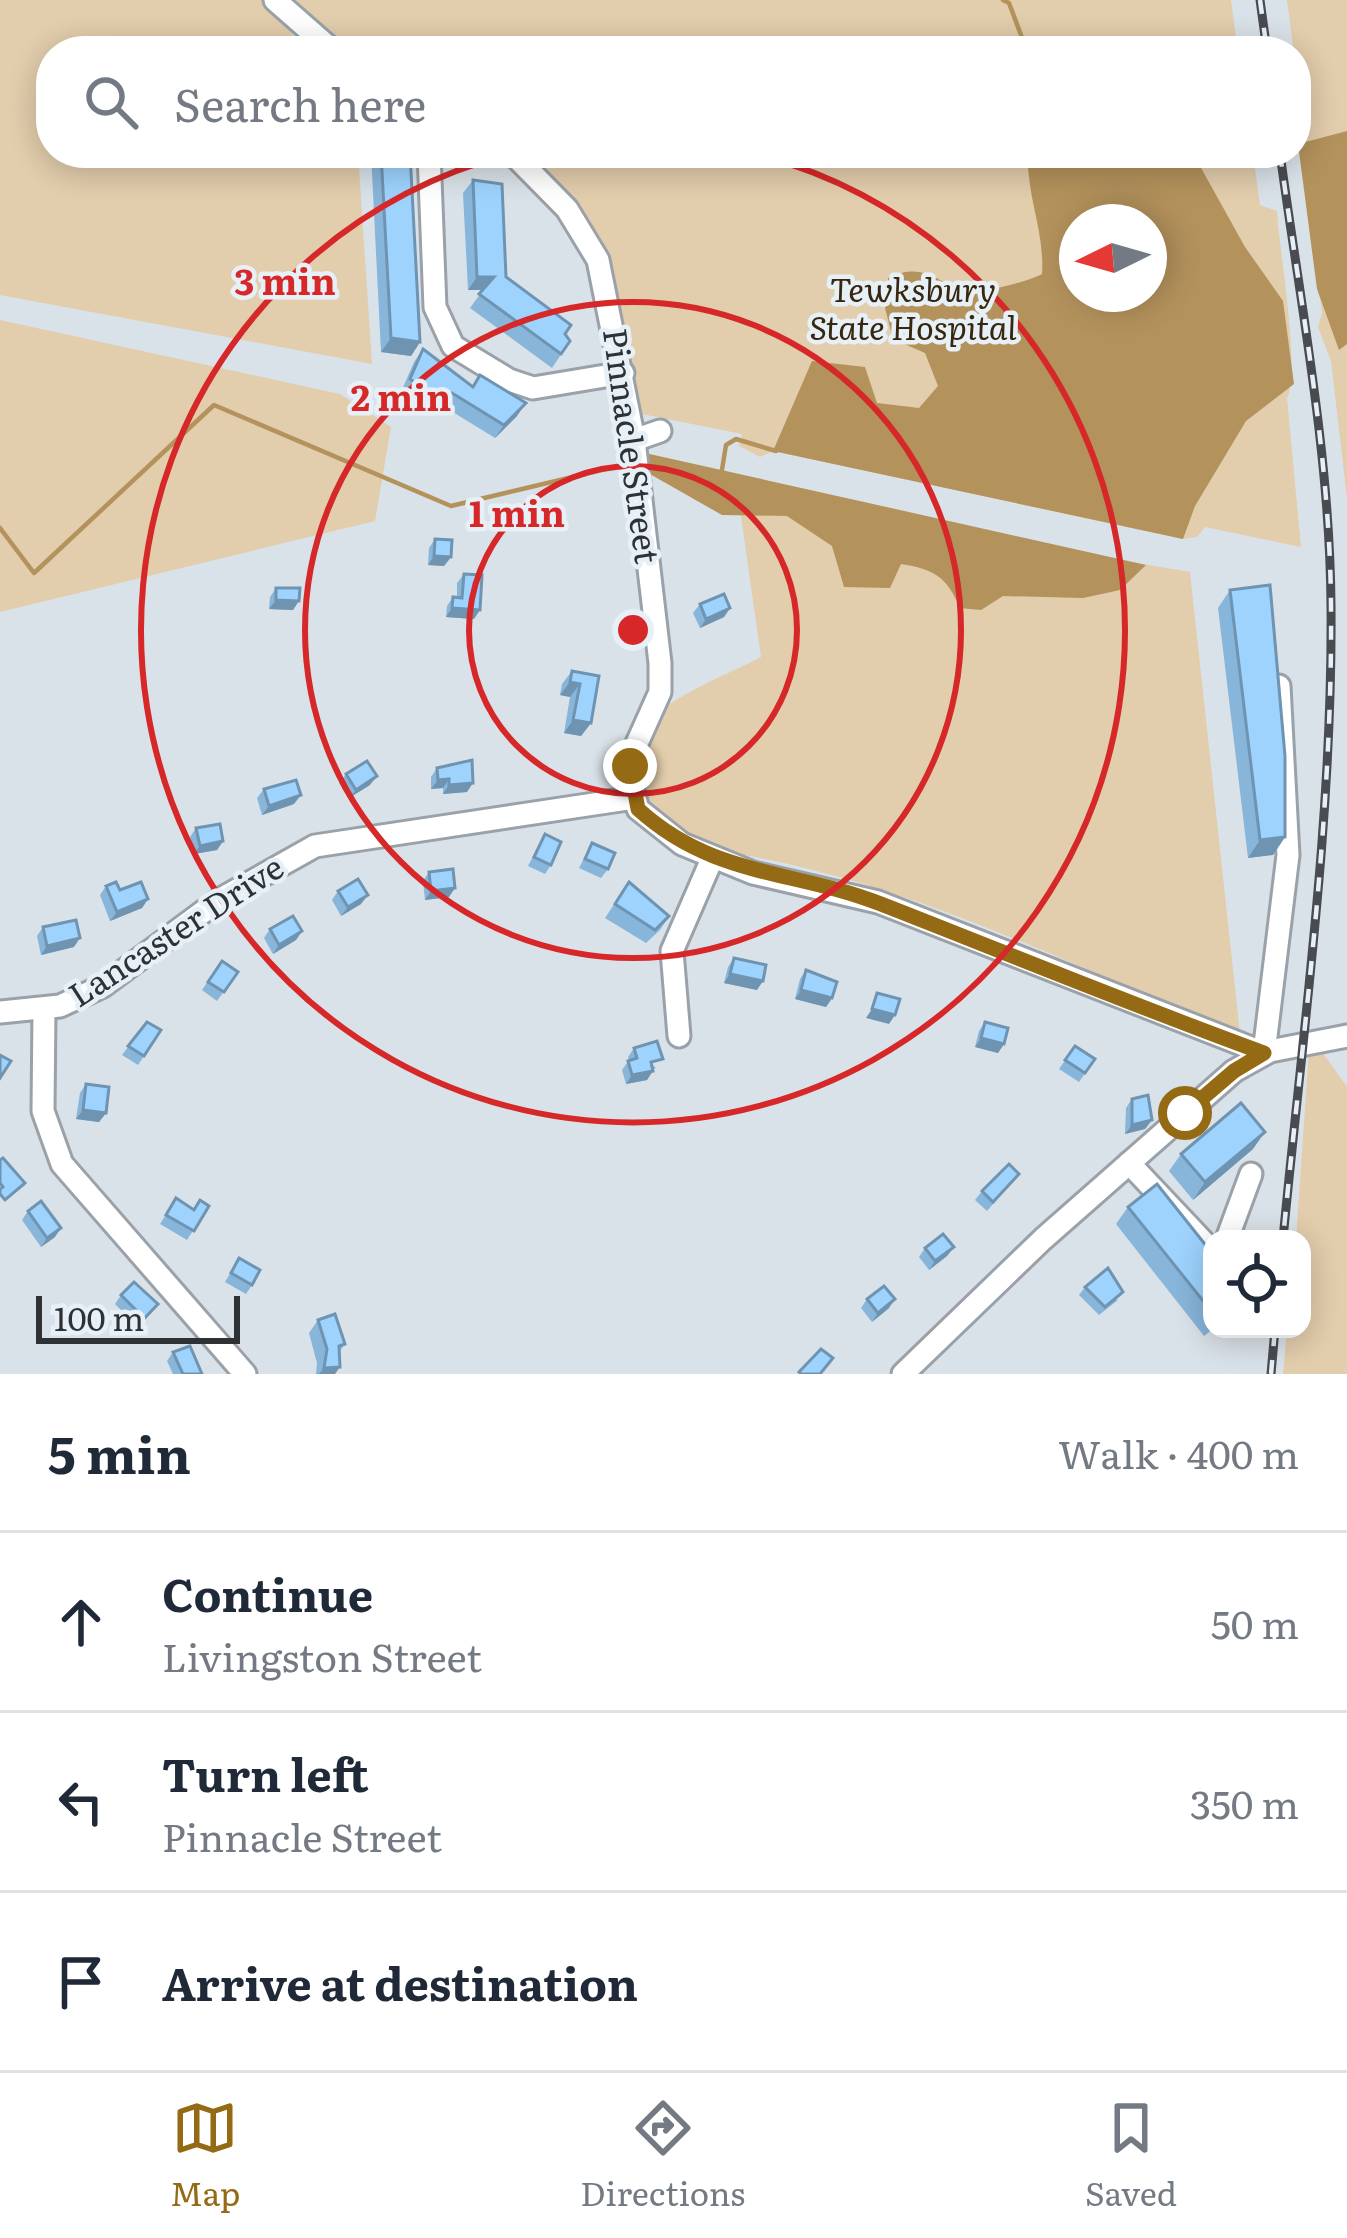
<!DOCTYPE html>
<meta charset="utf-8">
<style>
body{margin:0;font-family:Literata,serif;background:#f6f6f7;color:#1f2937}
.controls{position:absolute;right:36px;bottom:36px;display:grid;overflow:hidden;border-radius:24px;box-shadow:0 6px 30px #0003}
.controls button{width:108px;height:108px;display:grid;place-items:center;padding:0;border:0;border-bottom:3px solid #e0e1e3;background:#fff;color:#1f2937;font:60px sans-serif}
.compass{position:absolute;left:1059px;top:204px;width:108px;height:108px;border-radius:50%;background:#fff;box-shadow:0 6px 30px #0003;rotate:265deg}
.scale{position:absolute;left:36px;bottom:30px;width:204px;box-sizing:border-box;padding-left:12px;border:6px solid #2f3235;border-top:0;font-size:33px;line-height:42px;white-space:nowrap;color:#2f3235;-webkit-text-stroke:9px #e7eff7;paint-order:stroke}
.stop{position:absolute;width:36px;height:36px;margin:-27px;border:9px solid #946a15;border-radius:50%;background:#fff}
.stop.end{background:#946a15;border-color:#fff;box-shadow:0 3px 12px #0008}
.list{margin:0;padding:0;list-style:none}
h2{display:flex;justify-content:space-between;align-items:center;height:156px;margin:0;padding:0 48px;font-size:51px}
h2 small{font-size:39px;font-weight:400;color:#747a83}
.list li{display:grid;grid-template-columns:78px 1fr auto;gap:36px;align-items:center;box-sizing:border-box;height:180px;padding:0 48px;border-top:3px solid #e0e1e3}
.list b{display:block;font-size:45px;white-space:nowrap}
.list p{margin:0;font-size:39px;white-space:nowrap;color:#747a83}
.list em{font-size:39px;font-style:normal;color:#747a83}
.icon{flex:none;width:66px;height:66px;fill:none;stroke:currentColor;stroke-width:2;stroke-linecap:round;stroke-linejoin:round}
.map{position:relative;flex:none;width:1347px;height:1374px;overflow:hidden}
.search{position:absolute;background:#fff;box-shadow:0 6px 30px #0003;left:36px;right:36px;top:36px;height:132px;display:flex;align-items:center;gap:30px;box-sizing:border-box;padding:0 42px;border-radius:48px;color:#747a83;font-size:45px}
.sheet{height:696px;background:#fff}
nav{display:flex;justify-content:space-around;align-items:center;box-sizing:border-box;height:168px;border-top:3px solid #e0e1e3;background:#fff;font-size:33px;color:#747a83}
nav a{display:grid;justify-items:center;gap:6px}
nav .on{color:#946a15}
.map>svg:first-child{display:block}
</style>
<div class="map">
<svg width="1347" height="1374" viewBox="0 0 1347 1374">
<rect width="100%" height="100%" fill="#dae2e9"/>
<g fill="#e2cdac" fill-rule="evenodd">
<path d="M0 0H264L306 51H51V153H358L372 364 0 295Z"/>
<path d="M291 0H1231L1238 51H343Z"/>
<path d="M1287 0H1347V498L1331 361 1318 327 1322 313 1296 122 1302 116Z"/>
<path d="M528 153H1253L1260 205 1277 211C1279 250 1301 371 1287 398L1301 547 1205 527 1197 537 1183 539 773 451 760 457 739 446 742 434 632 412 597 238 575 202ZM1077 222H1149V294H1077Z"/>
<path d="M0 320 340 394 391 427 375 521 0 612Z"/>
<path d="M738 495 1190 572 1240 1034C1084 971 926 890 760 858 720 851 661 836 644 794 635 772 643 734 658 715 672 696 737 670 761 657Z"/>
<path d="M1310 1035 1347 1087V1374H1283L1287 1329H1302V1239H1296Z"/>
</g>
<g fill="#b4925c" fill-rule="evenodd">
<path d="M1347 131V344L1339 350 1317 289 1298 144Z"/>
<path d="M1028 153H1181L1200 166 1245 247 1283 301 1294 384 1246 421 1195 506 1183 539 773 451 812 361 865 367 877 403 919 408 938 386 925 353 893 339 885 308 888 278C927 259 939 287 969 291 983 293 1030 281 1042 274 1045 232 1026 195 1028 153ZM1149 222V294H1077V222Z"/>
<path d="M645 453 1146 565 1120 590 1083 598 1003 596 981 610 960 608C947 577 934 569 901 564L890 588 844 587 832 546 787 516 722 515 648 473Z"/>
</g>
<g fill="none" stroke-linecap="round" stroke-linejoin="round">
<g stroke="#b4925c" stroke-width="4.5">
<path d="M1003 0 1009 3 1027 51"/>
<path d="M721 476 726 445 736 439 776 451"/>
<path d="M0 528 34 573 214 405 451 506 623 465"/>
</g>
<g stroke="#9aa1a8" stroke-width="27">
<g id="minor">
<path d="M275 0 333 51"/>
<path d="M429 153 435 307 453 346 509 380 533 388 623 373"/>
<path d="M512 153 567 209 598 260 634 440 660 663V692L634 750 631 784 638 809 682 844 753 873 878 902 1264 1053 1288 855 1279 686"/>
<path d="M634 440 660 431"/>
<path d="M44 1010 43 1111 62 1164 245 1374"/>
<path d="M0 1012 60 1006 103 986 219 900 315 846 634 798"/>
<path d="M679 1036 672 951 712 859"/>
<path d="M1129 1163 1212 1251"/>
<path d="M1227 1239 1251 1174"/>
<path d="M903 1374 1043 1239 1234 1071 1270 1051 1347 1036"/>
</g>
</g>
<use href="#minor" stroke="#fff" stroke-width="21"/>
<g stroke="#484b4f" stroke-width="9">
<g id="rail">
<path d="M1260 0 1267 51"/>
<path d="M1280 153C1300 302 1330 454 1331 605 1333 816 1303 1029 1283 1239"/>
<path d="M1271 1374 1275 1329"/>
</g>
</g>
<use href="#rail" stroke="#e7eff7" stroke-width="4.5" stroke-dasharray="14" stroke-linecap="butt"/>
</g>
<g fill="#88b5da">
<path d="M371 153H410L420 342 411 356 381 352Z"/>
<path d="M473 180 506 277 565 334 570 341 552 368 470 308 483 290H468L463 193Z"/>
<path d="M423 349 472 386 480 375 517 416 495 438 443 406 431 415 401 392 414 362Z"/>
<path d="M435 539 451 557 444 566 428 565 429 548Z"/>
<path d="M464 574 474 619 446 617 447 606 453 597H457V583Z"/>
<path d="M276 588 293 610 269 609 270 597Z"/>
<path d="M1230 590 1285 837 1273 855 1248 858 1218 608Z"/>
<path d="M700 604 730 608 724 617 700 628 693 613Z"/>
<path d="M572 671 599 676 591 723 581 736 564 733 570 697 560 695 562 684Z"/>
<path d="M437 768 467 792 443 794V788L431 789V777Z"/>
<path d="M346 774 370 785 349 798 339 783Z"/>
<path d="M264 789 294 804 262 815 257 798Z"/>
<path d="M196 828 223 841 217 850 194 854 190 837Z"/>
<path d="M545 834 551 865 545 874 528 866Z"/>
<path d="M592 843 608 869 601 878 579 868Z"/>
<path d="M429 872 449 897 425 900 423 881Z"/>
<path d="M629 882 669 916 660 930 646 943 605 918Z"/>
<path d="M106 886 120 890 148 899 142 908 110 921 100 895Z"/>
<path d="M338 891 361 904 341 916 332 900Z"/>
<path d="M43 927 74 947 41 955 37 936Z"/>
<path d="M270 929 302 931 296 940 273 954 264 938Z"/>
<path d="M734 958 757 990 724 983 728 967Z"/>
<path d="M222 961 238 972 217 1001 202 990Z"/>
<path d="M806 970 832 998 826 1007 795 999 800 979Z"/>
<path d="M147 1022 161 1030 138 1065 122 1055Z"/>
<path d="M985 1022 1004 1044 998 1053 975 1047 979 1031Z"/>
<path d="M1075 1046 1095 1059 1079 1082 1059 1069Z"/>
<path d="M634 1048 656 1068 653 1069 647 1080 626 1084 622 1070 629 1060 628 1057Z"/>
<path d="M86 1084 106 1113 99 1122 76 1119 80 1093Z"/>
<path d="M1132 1099 1152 1120 1145 1129 1125 1134 1126 1108Z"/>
<path d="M1253 1149 1193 1200 1169 1171 1181 1154Z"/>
<path d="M1019 1174 987 1211 975 1200 982 1191Z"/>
<path d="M176 1198 194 1209 209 1206 187 1240 160 1224Z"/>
<path d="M1128 1207 1212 1253 1213 1329 1204 1336 1116 1224Z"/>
<path d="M28 1211 55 1237 41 1247 22 1220Z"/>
<path d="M954 1247 947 1256 929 1270 919 1257 925 1248Z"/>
<path d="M239 1258 252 1285 246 1294 225 1282Z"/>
<path d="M1085 1287 1118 1300 1099 1315 1079 1295Z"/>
<path d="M121 1295 151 1313 133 1333 124 1324 129 1318 115 1304Z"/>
<path d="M867 1299 889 1308 872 1322 861 1308Z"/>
<path d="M318 1320 345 1344 339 1352 335 1374H316L317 1363 309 1333Z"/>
<path d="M173 1352 202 1374H173L167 1361Z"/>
</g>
<g fill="#6f94b2">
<path d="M477 277H494L485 290H468Z"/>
<path d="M391 338 420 342 411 356 381 352Z"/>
<path d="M452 393 443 406 431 415 441 401Z"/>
<path d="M526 403 517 416 495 438 504 425Z"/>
<path d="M434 556 451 557 444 566 428 565Z"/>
<path d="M276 600 299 601 293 610 269 609Z"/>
<path d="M452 608 480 610 474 619 446 617Z"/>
<path d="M730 608 724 617 700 628 706 619Z"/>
<path d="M570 682 580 684 570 697 560 695Z"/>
<path d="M573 720 591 723 581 736 564 733Z"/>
<path d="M377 776 370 785 349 798 356 790Z"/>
<path d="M449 779 443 788 431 789 438 780Z"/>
<path d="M473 783 467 792 443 794 449 785Z"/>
<path d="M301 795 294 804 262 815 269 806Z"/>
<path d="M1285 837 1273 855 1248 858 1260 840Z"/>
<path d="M223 841 217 850 194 854 200 846Z"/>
<path d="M455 888 449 897 425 900 431 891Z"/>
<path d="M368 895 361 904 341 916 348 907Z"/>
<path d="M148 899 142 908 110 921 117 912Z"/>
<path d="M302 931 296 940 273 954 279 945Z"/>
<path d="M80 938 74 947 41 955 47 946Z"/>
<path d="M730 974 763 981 757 990 724 983Z"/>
<path d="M801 990 832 998 826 1007 795 999Z"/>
<path d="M872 1009 895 1015 889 1024 866 1018Z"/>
<path d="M981 1038 1004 1044 998 1053 975 1047Z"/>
<path d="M653 1071 647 1080 626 1084 632 1075Z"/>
<path d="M83 1110 106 1113 99 1122 76 1119Z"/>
<path d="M1152 1120 1145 1129 1125 1134 1132 1125Z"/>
<path d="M1265 1132 1253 1149 1193 1200 1205 1182Z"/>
<path d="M61 1228 55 1237 41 1247 47 1238Z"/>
<path d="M954 1247 947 1256 929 1270 935 1261Z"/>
<path d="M895 1299 889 1308 872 1322 878 1313Z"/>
<path d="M340 1367 335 1374H319L324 1368Z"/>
</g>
<g fill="#9ed3fe" stroke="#6f94b2" stroke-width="3">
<path d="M381 153H410L420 342 391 338Z"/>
<path d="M473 180 502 184 506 277 571 325 565 334 570 341 561 354 479 294 494 277H477Z"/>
<path d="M423 349 473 387 480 375 526 403 504 425 452 393 441 401 410 379Z"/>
<path d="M435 539 452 540 451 557 434 556Z"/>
<path d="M464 574 482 575 480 610 452 608 453 597 462 598Z"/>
<path d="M1270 585 1285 756V837L1260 840 1230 590Z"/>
<path d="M276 588H300L299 601 276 600Z"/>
<path d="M724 594 730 608 706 619 700 604Z"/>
<path d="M572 671 599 676 591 723 573 720 580 684 570 682Z"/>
<path d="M472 760 473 783 449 785V779L438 780 437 768Z"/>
<path d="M367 761 377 776 356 790 346 774Z"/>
<path d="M296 780 301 795 269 806 264 789Z"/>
<path d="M220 824 223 841 200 846 196 828Z"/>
<path d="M545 834 561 842 551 865 534 857Z"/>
<path d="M592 843 615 853 608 869 585 859Z"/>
<path d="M453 869 455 888 431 891 429 872Z"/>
<path d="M358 879 368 895 348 907 338 891Z"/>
<path d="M116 882 120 890 141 882 148 899 117 912 106 886Z"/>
<path d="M629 882 669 916 655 930 615 904Z"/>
<path d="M293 916 302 931 279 945 270 929Z"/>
<path d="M76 920 80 938 47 946 43 927Z"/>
<path d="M734 958 766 965 763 981 730 974Z"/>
<path d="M222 961 238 972 224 992 208 982Z"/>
<path d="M806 970 837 982 832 998 801 990Z"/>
<path d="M877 993 900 999 895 1015 872 1009Z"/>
<path d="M147 1022 161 1030 144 1056 128 1046Z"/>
<path d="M985 1022 1008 1028 1004 1044 981 1038Z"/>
<path d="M657 1041 663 1059 651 1062 653 1071 632 1075 628 1061 637 1058 634 1048Z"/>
<path d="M1075 1046 1095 1059 1085 1073 1065 1060Z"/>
<path d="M0 1055 11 1061 0 1078Z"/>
<path d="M86 1084 109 1087 106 1113 83 1110Z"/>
<path d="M1148 1095 1152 1120 1132 1125V1099Z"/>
<path d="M1241 1103 1265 1132 1205 1182 1181 1154Z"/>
<path d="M3 1158 25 1183 5 1200 0 1194V1189L3 1187 0 1183V1160Z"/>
<path d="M1009 1164 1019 1174 993 1202 982 1191Z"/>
<path d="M1157 1184 1212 1253V1312L1128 1207Z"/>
<path d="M176 1198 194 1210 200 1200 209 1206 194 1231 166 1215Z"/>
<path d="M41 1201 61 1228 47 1238 28 1211Z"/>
<path d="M943 1234 954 1247 935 1261 925 1248Z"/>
<path d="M239 1258 260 1270 252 1285 231 1273Z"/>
<path d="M1108 1268 1123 1292 1105 1307 1085 1287Z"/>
<path d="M134 1282 158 1304 139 1324 130 1316 136 1310 121 1295Z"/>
<path d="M884 1286 895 1299 878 1313 867 1299Z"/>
<path d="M335 1314 345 1344 339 1346 340 1367 324 1368 327 1349 318 1320Z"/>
<path d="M190 1346 202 1374H183L173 1352Z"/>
<path d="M821 1349 833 1358 820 1374H801L799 1372Z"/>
</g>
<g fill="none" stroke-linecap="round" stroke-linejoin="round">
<path stroke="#946a15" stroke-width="15" d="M630 766 638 809C714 878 792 869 881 904 1009 954 1135 1006 1264 1053L1234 1071 1185 1113"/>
</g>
<g fill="none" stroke="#d62828" stroke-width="6">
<circle cx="633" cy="630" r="164"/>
<circle cx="633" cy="630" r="328"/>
<path d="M756 154A492 492 0 1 1 510 154"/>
</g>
<g text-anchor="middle" stroke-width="9" stroke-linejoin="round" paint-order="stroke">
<g font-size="33" font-style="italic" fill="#36270e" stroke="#e7eff7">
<text x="913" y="302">Tewksbury<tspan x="913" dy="38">State Hospital</tspan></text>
</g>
<g font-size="33" fill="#2f3235" stroke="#e7eff7">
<text transform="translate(631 446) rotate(82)" y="12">Pinnacle Street</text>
<text transform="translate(176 931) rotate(-33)" y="12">Lancaster Drive</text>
</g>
</g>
<circle cx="633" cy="630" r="18" fill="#d62828" stroke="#e7eff7" stroke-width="6"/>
<g font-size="36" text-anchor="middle" font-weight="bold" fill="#d62828" stroke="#e7eff7" stroke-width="9" stroke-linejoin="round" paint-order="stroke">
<text x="285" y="295">3 min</text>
<text x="401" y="411">2 min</text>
<text x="517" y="527">1 min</text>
</g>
</svg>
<div class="controls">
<button><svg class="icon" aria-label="locate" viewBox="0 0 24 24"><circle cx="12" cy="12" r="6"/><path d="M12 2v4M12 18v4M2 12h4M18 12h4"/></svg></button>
</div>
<svg class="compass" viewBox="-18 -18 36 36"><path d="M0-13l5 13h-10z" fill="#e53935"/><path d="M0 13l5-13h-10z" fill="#747a83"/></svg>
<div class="scale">100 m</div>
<div class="stop" style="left:1185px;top:1113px"></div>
<div class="stop end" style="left:630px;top:766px"></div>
<div class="search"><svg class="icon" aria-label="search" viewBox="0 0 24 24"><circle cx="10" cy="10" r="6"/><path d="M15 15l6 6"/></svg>Search here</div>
</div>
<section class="sheet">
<h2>5 min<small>Walk · 400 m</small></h2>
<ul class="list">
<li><svg class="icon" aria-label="ahead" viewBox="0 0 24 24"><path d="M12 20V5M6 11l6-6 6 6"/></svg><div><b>Continue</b><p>Livingston Street</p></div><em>50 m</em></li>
<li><svg class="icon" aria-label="left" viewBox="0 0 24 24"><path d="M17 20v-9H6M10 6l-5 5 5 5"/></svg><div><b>Turn left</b><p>Pinnacle Street</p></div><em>350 m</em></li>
<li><svg class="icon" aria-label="arrive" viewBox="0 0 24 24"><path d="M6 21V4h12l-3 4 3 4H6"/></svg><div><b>Arrive at destination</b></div></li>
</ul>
</section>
<nav>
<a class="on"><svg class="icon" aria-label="map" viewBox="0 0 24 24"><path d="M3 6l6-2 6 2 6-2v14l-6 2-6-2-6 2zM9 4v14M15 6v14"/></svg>Map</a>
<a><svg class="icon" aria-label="directions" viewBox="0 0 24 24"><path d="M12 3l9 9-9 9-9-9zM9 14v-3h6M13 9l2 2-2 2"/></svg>Directions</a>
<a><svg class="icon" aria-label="saved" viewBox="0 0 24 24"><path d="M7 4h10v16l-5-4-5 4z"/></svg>Saved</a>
</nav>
